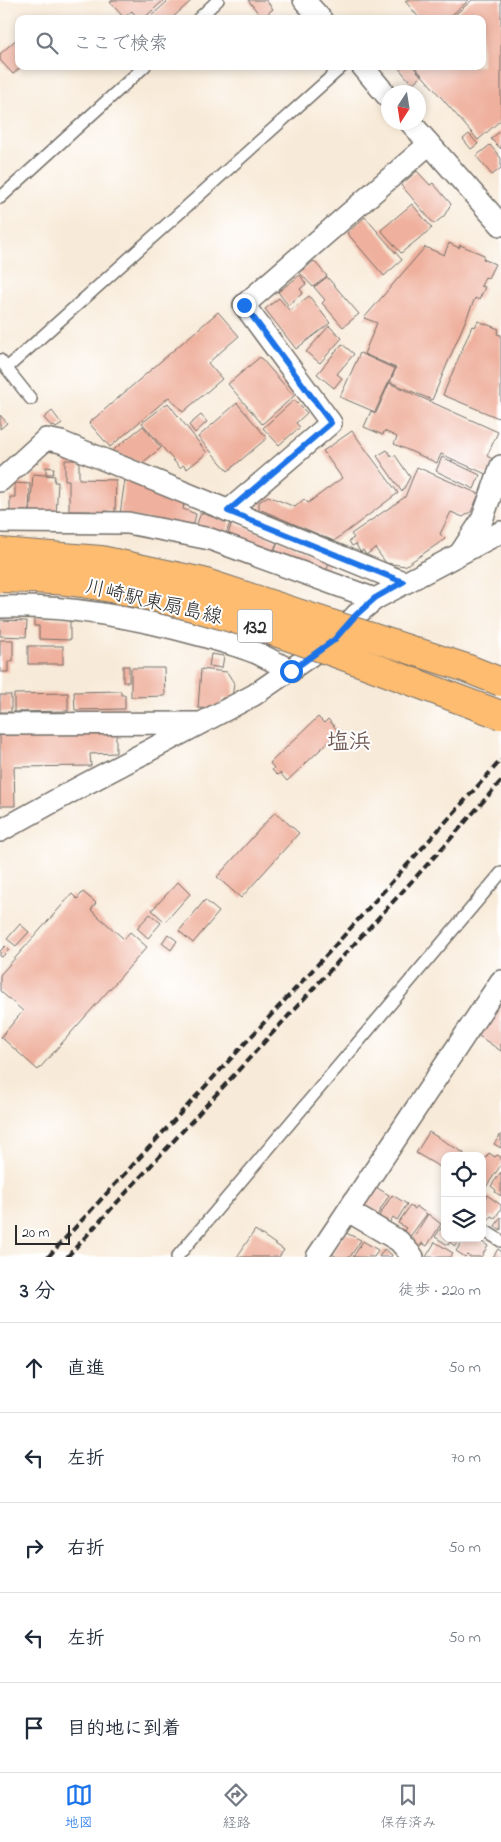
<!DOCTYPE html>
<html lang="ja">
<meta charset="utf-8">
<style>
body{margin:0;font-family:"Indie Flower","Klee One",sans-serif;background:#f6f6f7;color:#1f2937}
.controls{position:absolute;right:15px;bottom:15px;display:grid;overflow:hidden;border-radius:10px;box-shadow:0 2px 8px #0003}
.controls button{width:45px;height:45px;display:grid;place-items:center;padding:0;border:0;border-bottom:1px solid #e0e1e3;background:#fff;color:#1f2937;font:25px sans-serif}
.compass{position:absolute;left:381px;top:85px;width:45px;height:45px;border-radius:50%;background:#fff;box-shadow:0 2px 8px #0003;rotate:192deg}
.scale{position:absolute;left:15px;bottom:12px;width:55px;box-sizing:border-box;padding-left:5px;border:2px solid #2b2b2b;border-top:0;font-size:14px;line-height:18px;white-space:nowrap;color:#2b2b2b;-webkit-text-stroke:4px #fff;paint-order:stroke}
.stop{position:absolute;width:15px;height:15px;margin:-11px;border:4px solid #1a73e8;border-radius:50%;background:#fff}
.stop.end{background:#1a73e8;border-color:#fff;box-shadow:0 1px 5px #0008}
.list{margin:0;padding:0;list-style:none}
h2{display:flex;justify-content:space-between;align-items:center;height:65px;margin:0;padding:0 20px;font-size:21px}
h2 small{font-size:16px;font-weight:400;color:#747a83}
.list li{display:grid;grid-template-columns:32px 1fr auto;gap:15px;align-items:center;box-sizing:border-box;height:90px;padding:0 20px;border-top:1px solid #e0e1e3}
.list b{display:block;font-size:19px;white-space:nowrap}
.list em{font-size:16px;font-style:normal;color:#747a83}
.icon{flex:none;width:28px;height:28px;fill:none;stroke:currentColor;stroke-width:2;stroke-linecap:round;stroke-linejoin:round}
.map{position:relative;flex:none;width:501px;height:1257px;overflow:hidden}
.search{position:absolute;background:#fff;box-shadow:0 2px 8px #0003;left:15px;right:15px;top:15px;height:55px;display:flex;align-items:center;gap:12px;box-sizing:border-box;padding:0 18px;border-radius:10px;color:#747a83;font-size:19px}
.sheet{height:515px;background:#fff}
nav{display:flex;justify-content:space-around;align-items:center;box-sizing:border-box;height:70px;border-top:1px solid #e0e1e3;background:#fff;font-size:14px;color:#747a83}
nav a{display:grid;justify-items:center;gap:2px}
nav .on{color:#1a73e8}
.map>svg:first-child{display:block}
</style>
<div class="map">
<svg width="501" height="1257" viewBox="0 0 501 1257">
<rect width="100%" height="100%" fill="#fff"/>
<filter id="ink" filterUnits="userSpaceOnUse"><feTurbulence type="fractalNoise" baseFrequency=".02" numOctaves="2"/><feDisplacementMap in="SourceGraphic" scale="10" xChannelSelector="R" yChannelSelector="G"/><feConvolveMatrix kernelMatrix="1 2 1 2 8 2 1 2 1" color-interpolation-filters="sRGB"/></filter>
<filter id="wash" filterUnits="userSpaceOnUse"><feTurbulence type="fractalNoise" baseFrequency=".0096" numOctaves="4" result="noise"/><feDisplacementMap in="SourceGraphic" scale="20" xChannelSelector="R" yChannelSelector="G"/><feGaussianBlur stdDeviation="1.12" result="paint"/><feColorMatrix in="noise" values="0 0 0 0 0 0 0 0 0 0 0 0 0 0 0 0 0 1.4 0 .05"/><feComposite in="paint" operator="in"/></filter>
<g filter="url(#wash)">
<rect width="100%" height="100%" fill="#f8ead8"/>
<g id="blocks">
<g fill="#efb09d">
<path d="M113 0H164L143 19H138L132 11 124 18 110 2Z"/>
<path d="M169 0H192L171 19H150L149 18Z"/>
<path d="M248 0H266L273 9 262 18Z"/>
<path d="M406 0H469L447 19H420L405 1Z"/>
<path d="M472 0H501V120L478 140 414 66H482V19H450Z"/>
<path d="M19 37V66H22L13 74 0 60V54Z"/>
<path d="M397 66H413L421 76 412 84Z"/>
<path d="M501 130V149L491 139Z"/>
<path d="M469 134 478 144 471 149 463 139Z"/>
<path d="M490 145 501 158V168L492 175 476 156Z"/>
<path d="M417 171 430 185 433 183 451 204 444 216 434 224 401 185Z"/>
<path d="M412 204 432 228 401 253 381 230Z"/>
<path d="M365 217 402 260 384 276 347 233Z"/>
<path d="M449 243 459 248 460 245 484 255 483 259 495 264 488 278 485 277 481 286 485 287 479 300 475 298 432 400 390 382 396 368 364 354 377 323 364 318 425 247 444 255Z"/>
<path d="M314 261 327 276 313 287 300 273Z"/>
<path d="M300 275 306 284 300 289 303 293 288 305 278 292Z"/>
<path d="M327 277 359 314 343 327 322 303 325 300 314 287Z"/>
<path d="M309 296 330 323 296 349 265 309 279 298 290 311Z"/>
<path d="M218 312 239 336 208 363 222 379 183 412 169 397 110 447 89 423Z"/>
<path d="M478 321 499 329 497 334 501 335V419L443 395 472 326 475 327Z"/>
<path d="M329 326 342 338 320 363 306 352Z"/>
<path d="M342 344 354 354 337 374 342 378 334 388 317 374Z"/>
<path d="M360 353 395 369 375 412 340 397Z"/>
<path d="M260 357 294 396 262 424 228 384Z"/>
<path d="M389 383 498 432 487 456 494 460 488 475 441 454 437 463 394 444 397 437 384 431 383 435 364 427 371 411 376 413Z"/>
<path d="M294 400 307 413 296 423 300 427 279 445 263 428Z"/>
<path d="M168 403 207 453 187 469 183 465 180 468 142 423Z"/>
<path d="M237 403 267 438 228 471 198 437Z"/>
<path d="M52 411 62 424 56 428 54 426 52 427 44 418Z"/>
<path d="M0 415 7 423 0 429Z"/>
<path d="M201 415 207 422 195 433 189 425Z"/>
<path d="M143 426 161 448 142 463 112 451Z"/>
<path d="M352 431 398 493 334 541 259 509V502L268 496 295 507 304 499 308 503 342 478 323 451Z"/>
<path d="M387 450 392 457 395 455 410 477 402 492 377 456Z"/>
<path d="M442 457 480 475 474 489 436 471Z"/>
<path d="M65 460H79V479L116 480 115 512 105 511V514H91V511H69V480H65Z"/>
<path d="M46 467 54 468 53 474H46Z"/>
<path d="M417 467 479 494 471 512 463 517 451 512 440 534 445 539 405 566 386 563 375 548 366 555 363 550 360 552 356 544 352 546 349 541 354 538 351 534 405 497Z"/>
<path d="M33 474 55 476 54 482H58L56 516 30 514Z"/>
<path d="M125 479 184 503 183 509 196 514 193 528 120 514Z"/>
<path d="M15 483 30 484 29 514 10 513V497H15Z"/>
<path d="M201 513 230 523 225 536 196 526Z"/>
<path d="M232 522 278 541 272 553 227 537Z"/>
<path d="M279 540 330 561 325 574 274 553Z"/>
<path d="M34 618 70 619V640L39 639V626H34Z"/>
<path d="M0 620 27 621 26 637 0 636Z"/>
<path d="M0 640H13V661H8V672H0Z"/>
<rect x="28" y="646" width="35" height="18"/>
<path d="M211 654 224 656 222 668 209 666Z"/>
<rect x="123" y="666" width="6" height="16"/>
<path d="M131 668H164L165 696 131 697Z"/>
<path d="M201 669 227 672 234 683 232 699 222 698V703L212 709 198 708Z"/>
<path d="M121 691V695H125V709L75 710 74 692Z"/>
<path d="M68 693V711L14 712V694Z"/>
<rect x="0" y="695" width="11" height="17"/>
<path d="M318 717 324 723 328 719 339 732 287 781 280 773 277 775 272 770 274 768 270 763Z"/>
<path d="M116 732V753L90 754 91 766 14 767 15 806H0V734Z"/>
<path d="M275 812 299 833 241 898 217 877Z"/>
<path d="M178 882 190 894 165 922 152 910Z"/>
<path d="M83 892 96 903 91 910 124 939 130 932 147 947 38 1070 1 1037 23 1011 0 991V975L72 894 77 899Z"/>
<path d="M205 900 219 912 193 943 179 931Z"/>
<path d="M150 914 161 923 148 938 137 928Z"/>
<path d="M20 924 29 932 16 946 7 939Z"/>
<path d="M168 934 177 941 171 950 162 943Z"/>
<path d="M5 946 9 950 2 957 0 956V951Z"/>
<path d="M501 997V1051L476 1034Z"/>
<path d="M429 1132 464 1153 462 1156H445V1170L416 1153Z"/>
<path d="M501 1134V1148L494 1144Z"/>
<path d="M489 1153 495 1157 497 1155 501 1157V1165L486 1187 482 1184V1163Z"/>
<path d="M501 1172V1196L495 1192 496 1190 491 1186Z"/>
<path d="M374 1186 389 1195 375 1219 363 1212 361 1205Z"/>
<path d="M392 1195 407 1204 397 1220 393 1217 389 1223 377 1219Z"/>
<path d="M487 1195 501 1205V1209L495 1218 491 1216 488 1220 485 1218 484 1220 482 1219V1202Z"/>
<path d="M410 1206 415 1209 416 1206 427 1214 408 1239 401 1234 406 1228 398 1223Z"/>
<path d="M428 1214 441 1224 427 1246 422 1243 419 1248 410 1243Z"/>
<path d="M501 1217V1230L495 1226Z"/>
<path d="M445 1222V1238H460L455 1246 450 1242 448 1245 435 1237Z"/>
<path d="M255 1230 284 1250 279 1257H237Z"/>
<path d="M346 1233 361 1240 350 1257H337L332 1254Z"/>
<path d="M465 1238H476L488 1246 481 1257H470L467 1255 465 1257 456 1251Z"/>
<path d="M363 1241 378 1250 374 1257H353Z"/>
<path d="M435 1242 453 1253 451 1256 452 1257H426Z"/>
<path d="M384 1249 392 1255 391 1257H379Z"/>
<path d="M498 1249 501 1251V1257H493Z"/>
</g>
</g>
</g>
<g filter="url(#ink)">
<use href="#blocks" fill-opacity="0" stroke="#736e68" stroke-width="1"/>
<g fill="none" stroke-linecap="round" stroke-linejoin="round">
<g stroke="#736e68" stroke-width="14">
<g id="lane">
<path d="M198 19 218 0"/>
<path d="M0 198 145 66"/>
<path d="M0 360 31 399"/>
<path d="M7 368 343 66"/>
<path d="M482 1229 501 1241"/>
<path d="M177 1257 501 873"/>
</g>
</g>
<g stroke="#736e68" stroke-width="24">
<g id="street">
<path d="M304 0 321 19"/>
<path d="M362 66 388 97"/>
<path d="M410 122 501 225"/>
<path d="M0 481 46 439 61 442 403 582"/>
<path d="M228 511 331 423 244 305 429 144"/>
<path d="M0 522 128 523 210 539 375 599"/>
<path d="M461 552 482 520 501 466"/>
<path d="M0 607C67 605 134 617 199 635 219 641 241 646 261 655 271 660 281 665 291 671"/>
<path d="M0 724 197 723"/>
<path d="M0 831 78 788 254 695 333 640 356 615 375 599 501 532"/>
<path d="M348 1211 399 1241 413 1257"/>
<path d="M317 1257 501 981"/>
</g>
</g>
<use href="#lane" stroke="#fff" stroke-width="11"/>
<use href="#street" stroke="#fff" stroke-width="21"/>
<g stroke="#2b2b2b" stroke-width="4" stroke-dasharray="8 4" stroke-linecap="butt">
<path d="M48 1257 331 950 501 760"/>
<path d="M67 1257 446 844 501 781"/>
</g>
<g stroke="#736e68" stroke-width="30" stroke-linecap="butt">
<g id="highway-bridge">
<path d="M0 552 101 560 203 582 466 668 501 682"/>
<path d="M0 578C31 579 63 579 94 585 235 609 368 666 501 715"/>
</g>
</g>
<use href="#highway-bridge" stroke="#fdbc70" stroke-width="28"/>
</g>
</g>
<g fill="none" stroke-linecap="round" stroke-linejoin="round" filter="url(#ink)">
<path stroke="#1a73e8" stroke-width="6" d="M244 305 331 423 228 511 403 582 375 598 356 615 334 640 291 671"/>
</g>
<g text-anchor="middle" stroke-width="4" stroke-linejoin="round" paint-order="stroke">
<rect fill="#fff" stroke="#6b6b6b" stroke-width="1" x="237.5" y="609.5" width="35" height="33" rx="4"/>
<g font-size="19" font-weight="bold" fill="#2b2b2b">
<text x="255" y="633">132</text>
</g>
<g font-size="20" fill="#2b2b2b" stroke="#fff">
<text transform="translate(154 601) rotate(13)" y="7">川崎駅東扇島線</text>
</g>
<g font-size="22" font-weight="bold" fill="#705a53" stroke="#fff">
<text x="349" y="748">塩浜</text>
</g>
</g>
</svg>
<div class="controls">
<button><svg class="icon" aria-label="locate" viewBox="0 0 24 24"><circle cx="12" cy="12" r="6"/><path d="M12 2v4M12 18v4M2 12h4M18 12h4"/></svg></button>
<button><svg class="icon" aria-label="layers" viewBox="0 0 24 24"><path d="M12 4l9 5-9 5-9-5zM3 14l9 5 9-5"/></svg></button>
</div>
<svg class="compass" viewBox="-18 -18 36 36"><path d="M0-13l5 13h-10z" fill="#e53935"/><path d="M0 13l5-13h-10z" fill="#747a83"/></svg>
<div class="scale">20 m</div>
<div class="stop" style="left:291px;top:671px"></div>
<div class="stop end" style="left:244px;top:305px"></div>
<div class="search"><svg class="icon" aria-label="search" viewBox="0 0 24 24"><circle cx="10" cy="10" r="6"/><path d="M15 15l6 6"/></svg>ここで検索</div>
</div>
<section class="sheet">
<h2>3 分<small>徒歩 · 220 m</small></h2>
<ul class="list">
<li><svg class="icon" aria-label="ahead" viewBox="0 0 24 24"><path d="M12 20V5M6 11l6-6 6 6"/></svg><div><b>直進</b></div><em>50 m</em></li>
<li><svg class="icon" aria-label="left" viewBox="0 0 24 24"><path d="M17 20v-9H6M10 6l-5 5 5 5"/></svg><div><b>左折</b></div><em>70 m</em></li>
<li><svg class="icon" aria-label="right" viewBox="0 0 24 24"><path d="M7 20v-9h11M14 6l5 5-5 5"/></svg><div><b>右折</b></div><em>50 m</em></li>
<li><svg class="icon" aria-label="left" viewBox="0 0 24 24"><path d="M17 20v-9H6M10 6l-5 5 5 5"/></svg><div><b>左折</b></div><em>50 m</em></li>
<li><svg class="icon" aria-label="arrive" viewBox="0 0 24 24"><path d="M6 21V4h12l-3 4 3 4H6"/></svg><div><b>目的地に到着</b></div></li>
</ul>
</section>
<nav>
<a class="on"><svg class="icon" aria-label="map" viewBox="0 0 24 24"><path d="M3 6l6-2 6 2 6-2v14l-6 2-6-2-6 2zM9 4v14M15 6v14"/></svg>地図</a>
<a><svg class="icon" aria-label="directions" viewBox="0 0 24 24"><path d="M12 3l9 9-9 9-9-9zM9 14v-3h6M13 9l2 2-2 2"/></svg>経路</a>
<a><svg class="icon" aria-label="saved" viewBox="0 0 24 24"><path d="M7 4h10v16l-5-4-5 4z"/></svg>保存済み</a>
</nav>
